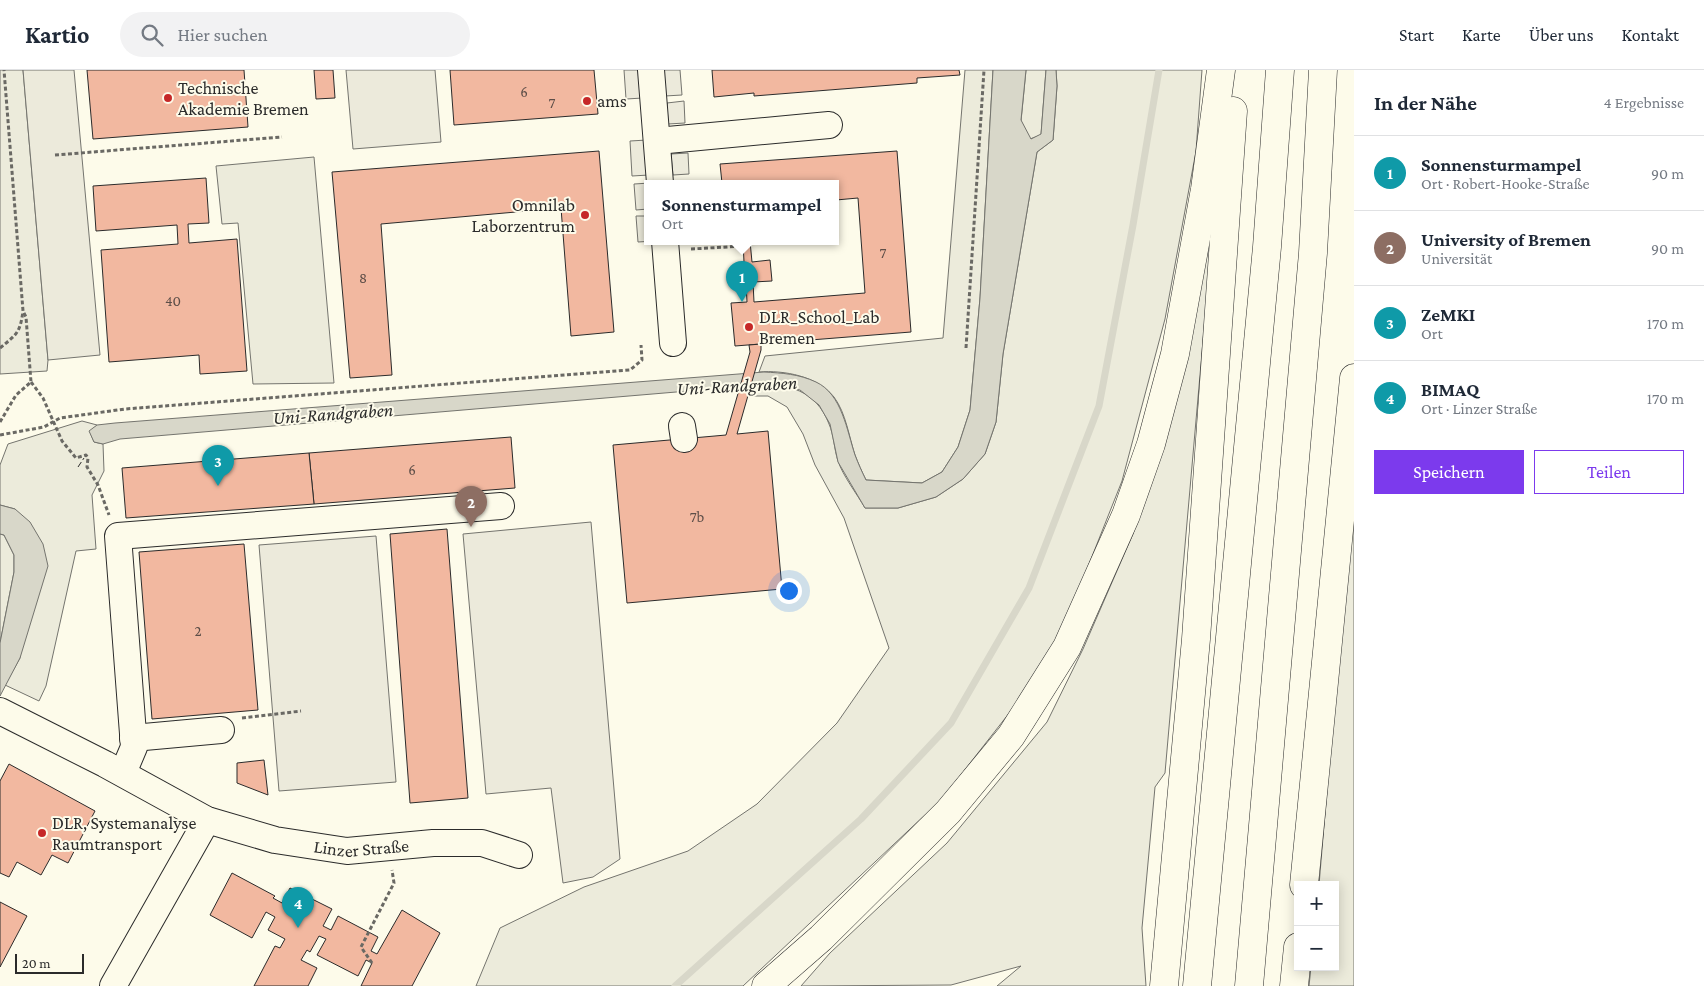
<!DOCTYPE html>
<html lang="de">
<meta charset="utf-8">
<style>
body{margin:0;font-family:"Crimson Pro",serif;background:#f2f2f3;color:#1f2937}
.controls{position:absolute;right:15px;bottom:15px;display:grid;overflow:hidden;border-radius:0px;box-shadow:0 2px 12px #0003}
.controls button{width:45px;height:45px;display:grid;place-items:center;padding:0;border:0;border-bottom:1px solid #e0e1e3;background:#fff;color:#1f2937;font:25px sans-serif}
.scale{position:absolute;left:15px;bottom:12px;width:69px;box-sizing:border-box;padding-left:5px;border:2px solid #2b2b2b;border-top:0;font-size:14px;line-height:18px;white-space:nowrap;color:#2b2b2b;-webkit-text-stroke:4px #fdfbea;paint-order:stroke}
.you{position:absolute;left:788px;top:520px;width:18px;height:18px;margin:-12px;border:4px solid #fff;border-radius:50%;background:#1a73e8;box-shadow:0 0 0 8px #1a73e833}
.badge{display:grid;place-items:center;width:32px;height:32px;border-radius:50%;background:#7c3aed;color:#fff;font-size:16px;font-weight:700}
.pin{position:absolute;translate:-50% -41px;filter:drop-shadow(0 1px 2px #0008)}
.pin::after{content:'';position:absolute;top:26px;width:18px;height:15px;background:inherit;clip-path:polygon(0 0,100% 0,50% 100%)}
.popup{position:absolute;left:644px;top:110px;width:195px;height:65px;box-sizing:border-box;display:grid;place-content:center;border-radius:0px;background:#fff;filter:drop-shadow(0 1px 4px #0005);font-size:16px;white-space:nowrap;color:#747a83}
.popup b{font-size:19px;color:#1f2937}
.popup::after{content:'';position:absolute;left:50%;top:100%;margin-left:-10px;border:10px solid transparent;border-top-color:#fff}
.list{margin:0;padding:0;list-style:none}
h2{display:flex;justify-content:space-between;align-items:center;height:65px;margin:0;padding:0 20px;font-size:21px}
h2 small{font-size:16px;font-weight:400;color:#747a83}
.list li{display:grid;grid-template-columns:32px 1fr auto;gap:15px;align-items:center;box-sizing:border-box;height:75px;padding:0 20px;border-top:1px solid #e0e1e3}
.list b{display:block;font-size:19px;white-space:nowrap}
.list p{margin:0;font-size:16px;white-space:nowrap;color:#747a83}
.list em{font-size:16px;font-style:normal;color:#747a83}
.actions{display:flex;gap:10px;padding:15px 20px}
.actions a{flex:1;padding:11px 0;border:1px solid #7c3aed;border-radius:0px;text-align:center;font-size:18px;color:#7c3aed}
.actions .main{background:#7c3aed;color:#fff}
.icon{flex:none;width:28px;height:28px;fill:none;stroke:currentColor;stroke-width:2;stroke-linecap:round;stroke-linejoin:round}
.map{position:relative;flex:none;width:1354px;height:916px;overflow:hidden}
header{display:flex;align-items:center;gap:30px;box-sizing:border-box;height:70px;padding:0 25px;background:#fff;border-bottom:1px solid #e0e1e3}
header strong{font-size:24px}
nav{display:flex;gap:28px;margin-inline-start:auto;font-size:18px}
.search{width:350px;height:45px;background:#f2f2f3;display:flex;align-items:center;gap:12px;box-sizing:border-box;padding:0 18px;border-radius:28px;color:#747a83;font-size:19px}
main{display:flex}
aside{flex:1;background:#fff}
.map>svg:first-child{display:block}
</style>
<header>
<strong>Kartio</strong>
<div class="search"><svg class="icon" aria-label="search" viewBox="0 0 24 24"><circle cx="10" cy="10" r="6"/><path d="M15 15l6 6"/></svg>Hier suchen</div>
<nav><a>Start</a><a>Karte</a><a>Über uns</a><a>Kontakt</a></nav>
</header>
<main>
<div class="map">
<svg width="1354" height="916" viewBox="0 0 1354 916">
<rect width="100%" height="100%" fill="#fdfbea"/>
<g fill="#ecebdb" stroke="#74746e">
<path d="M0 0H23L48 290 47 301 0 304Z"/>
<path d="M965 0H993L980 228 970 340 958 377 942 402 922 413 866 410C862 402 858 393 855 385 849 367 846 343 834 327 817 306 784 300 759 302L765 286 943 268Z"/>
<path d="M1026 0H1046L1041 65 1030 69 1021 51Z"/>
<path d="M1056 0H1202L1196 81 1165 249 1122 411 1058 572 1010 642 942 729 743 916H476L500 858 584 817 688 781 757 734 837 653 889 578 844 448 815 395 803 364 787 337 768 326H751L754 315C788 313 816 320 829 354 834 365 834 379 838 391 843 406 857 424 865 438H898L936 427 963 409 985 384 996 352 1003 284 1037 82 1053 70 1057 16Z"/>
<path d="M314 87 334 313 253 314 238 153 222 154 216 96Z"/>
<path d="M1216 123 1165 703 1155 717 1142 858 1146 916H997L1021 896 951 915 801 916 830 883 947 773 1047 652 1083 579 1133 464 1170 342Z"/>
<path d="M82 351 97 355 90 362 94 372 103 374 104 401 92 425 96 479 76 481 46 616 39 631 5 615 20 588 15 439 0 435V395L8 374Z"/>
<path d="M1354 400V916H1309L1311 897H1335V815H1319Z"/>
<path d="M0 464 4 465 14 485V502L0 573Z"/>
</g>
<g fill="#eceadb" stroke="#74746e">
<path d="M23 0H74L100 285 48 290Z"/>
<path d="M346 0H435L441 72 353 79Z"/>
<path d="M624 0H641L643 28 626 29Z"/>
<path d="M664 0H680L682 25 665 26Z"/>
<path d="M684 31 685 53 668 54 667 33Z"/>
<path d="M647 70 649 105 632 106 630 71Z"/>
<path d="M688 83 689 104 673 105 671 84Z"/>
<path d="M648 113V139L636 140 634 114 650 113Z"/>
<path d="M636 146H648V171H654L638 172Z"/>
<path d="M591 452 620 789 593 807 563 813 551 718 486 724 463 464Z"/>
<path d="M376 466 396 712 279 721 259 475Z"/>
</g>
<g fill="#d8d7c9" stroke="#74746e">
<path d="M993 0H1026L1021 50 1031 69 1041 64 1046 0H1056L1057 16 1053 70 1037 82 1003 284 996 352 985 384 963 409 936 427 898 438H865L838 392 830 354 819 335 800 320 771 314 120 369 103 374 94 372 89 361 97 355 115 353 764 302C782 303 799 304 816 312 842 324 847 361 855 385 858 393 862 402 866 410L922 413 942 402 958 377 970 340 980 228Z"/>
<path d="M0 435 15 439 30 452 43 474 48 496 20 588 0 626V573L14 502V485L4 465 0 464Z"/>
</g>
<g fill="none" stroke-linecap="round" stroke-linejoin="round">
<path stroke="#d8d7c9" stroke-width="7" d="M675 916 861 749 951 653 1029 518 1099 336 1133 155 1159 0"/>
</g>
<g fill="#f2b8a0" stroke="#2b2b2b">
<path d="M87 0H244L248 57 93 69Z"/>
<path d="M314 0H333L335 28 316 29Z"/>
<path d="M450 0H594L598 44 454 55Z"/>
<path d="M712 0H959L960 5 917 8V13L754 26V23L714 27Z"/>
<path d="M599 81 614 262 571 266 561 138 381 154 392 305 350 308 332 102Z"/>
<path d="M897 81 911 262 735 276 731 233 747 232 746 213H739L737 193 744 192 743 171H750L752 192 770 190 772 211 753 212 754 232 865 223 858 128 836 130V113H722L720 94Z"/>
<path d="M206 108 209 153 188 154 189 173 237 169 247 301 200 304 199 285 109 292 101 180 178 174 177 155 96 161 93 116Z"/>
<path d="M761 274V280L737 364 768 361 782 519 627 533 613 375 726 365 750 282 749 275Z"/>
<path d="M511 367 515 418 314 434 309 383Z"/>
<path d="M309 383 314 434 126 448 122 398Z"/>
<path d="M447 459 468 728 410 733 390 464Z"/>
<path d="M244 474 258 640 152 649 139 482Z"/>
<path d="M264 690 268 725 237 713V693Z"/>
<path d="M9 694 95 741 68 793 52 785 41 805 17 792 9 807 0 803V711Z"/>
<path d="M232 803 275 826 273 828 282 833 290 818 332 839 323 856 331 860 338 846 378 867 371 881 377 884 402 840 440 863 412 916H361L372 893 366 890 358 906 317 885 326 869 319 866 310 882 307 880 301 890 317 898 308 916H254L275 876 280 878 285 869 268 860 275 847 266 842 252 868 210 845Z"/>
<path d="M0 832 27 846 0 897Z"/>
</g>
<g fill="none" stroke-linecap="round" stroke-linejoin="round">
<g stroke="#2b2b2b" stroke-width="28">
<g id="minor">
<path d="M651 0 660 113"/>
<path d="M657 71 829 55"/>
<path d="M665 171 673 273"/>
<path d="M682 356 684 369"/>
<path id="s1" d="M0 641 105 694 207 750 275 770 347 781 433 773H482L519 785"/>
<path d="M133 668 221 660"/>
<path d="M123 703 134 677 118 466 501 436"/>
<path d="M113 916 207 750"/>
</g>
</g>
<g stroke="#2b2b2b" stroke-width="29">
<g id="highway">
<path d="M1304 815 1354 308"/>
<path d="M766 916 821 868 948 742 1011 666 1067 577 1126 445 1151 374 1175 284 1205 119 1221 0"/>
<path d="M1164 916 1196 569 1233 41"/>
<path d="M1197 916 1267 177 1280 0"/>
<path d="M1249 916 1313 183 1323 0"/>
<path d="M1294 916 1298 877"/>
</g>
</g>
<g stroke="#6a6964" stroke-width="3" stroke-dasharray="4 2.5" stroke-linecap="butt">
<path d="M55 85 282 67"/>
<path d="M691 179 743 176"/>
<path d="M0 278C17 264 20 263 23 241L4 0"/>
<path d="M966 278 984 0"/>
<path d="M31 312 43 328 62 371 76 388 86 385 88 388 87 397 98 415 109 445"/>
<path d="M0 352 16 325 31 312 26 247 23 241"/>
<path d="M0 365 44 357 60 348 125 339 630 300 642 290 641 275"/>
<path d="M242 648 301 641"/>
<path d="M372 893 361 877 394 813 392 800"/>
</g>
<use href="#minor" stroke="#fdfbea" stroke-width="26"/>
<use href="#highway" stroke="#fdfbea" stroke-width="28"/>
<path stroke="#2b2b2b" stroke-width="1" stroke-dasharray="6 2.5" stroke-linecap="butt" d="M78 397 84 388"/>
</g>
<g fill="#c62828" stroke="#fdfbea" stroke-width="2">
<circle cx="168" cy="28" r="5"/>
<circle cx="587" cy="31" r="5"/>
<circle cx="585" cy="145" r="5"/>
<circle cx="749" cy="257" r="5"/>
<circle cx="42" cy="763" r="5"/>
</g>
<g text-anchor="middle" stroke-width="4" stroke-linejoin="round" paint-order="stroke">
<g font-size="15" fill="#5d4e48">
<text x="524" y="27">6</text>
<text x="552" y="38">7</text>
<text x="883" y="188">7</text>
<text x="363" y="213">8</text>
<text x="173" y="236">40</text>
<text x="412" y="405">6</text>
<text x="697" y="452">7b</text>
<text x="198" y="566">2</text>
</g>
<g font-size="18" fill="#2b2b2b" stroke="#fdfbea" text-anchor="start">
<text x="178" y="24">Technische<tspan x="178" dy="21">Akademie Bremen</tspan></text>
<text x="597" y="37">ams</text>
<text x="575" y="141" text-anchor="end">Omnilab<tspan x="575" dy="21">Laborzentrum</tspan></text>
<text x="759" y="253">DLR_School_Lab<tspan x="759" dy="21">Bremen</tspan></text>
<text x="52" y="759">DLR, Systemanalyse<tspan x="52" dy="21">Raumtransport</tspan></text>
</g>
<g font-size="18" fill="#2b2b2b" stroke="#fdfbea">
<text dy="6" stroke="none"><textPath href="#s1" startOffset="392">Linzer Straße</textPath></text>
</g>
<g font-size="19" font-style="italic" fill="#2b2b2b" stroke="#fdfbea">
<text transform="translate(737 315) rotate(-3)" y="7">Uni-Randgraben</text>
<text transform="translate(333 343) rotate(-4)" y="7">Uni-Randgraben</text>
</g>
</g>
</svg>
<div class="controls">
<button>+</button>
<button>−</button>
</div>
<div class="scale">20 m</div>
<div class="you"></div>
<div class="pin badge" style="left:742px;top:232px;background:#0f9aa8">1</div>
<div class="popup"><b>Sonnensturmampel</b>Ort</div>
<div class="pin badge" style="left:471px;top:457px;background:#8d6e63">2</div>
<div class="pin badge" style="left:218px;top:416px;background:#0f9aa8">3</div>
<div class="pin badge" style="left:298px;top:858px;background:#0f9aa8">4</div>
</div>
<aside>
<h2>In der Nähe<small>4 Ergebnisse</small></h2>
<ul class="list">
<li><span class="badge" style="background:#0f9aa8">1</span><div><b>Sonnensturmampel</b><p>Ort · Robert-Hooke-Straße</p></div><em>90 m</em></li>
<li><span class="badge" style="background:#8d6e63">2</span><div><b>University of Bremen</b><p>Universität</p></div><em>90 m</em></li>
<li><span class="badge" style="background:#0f9aa8">3</span><div><b>ZeMKI</b><p>Ort</p></div><em>170 m</em></li>
<li><span class="badge" style="background:#0f9aa8">4</span><div><b>BIMAQ</b><p>Ort · Linzer Straße</p></div><em>170 m</em></li>
</ul>
<div class="actions"><a class="main">Speichern</a><a>Teilen</a></div>
</aside>
</main>
